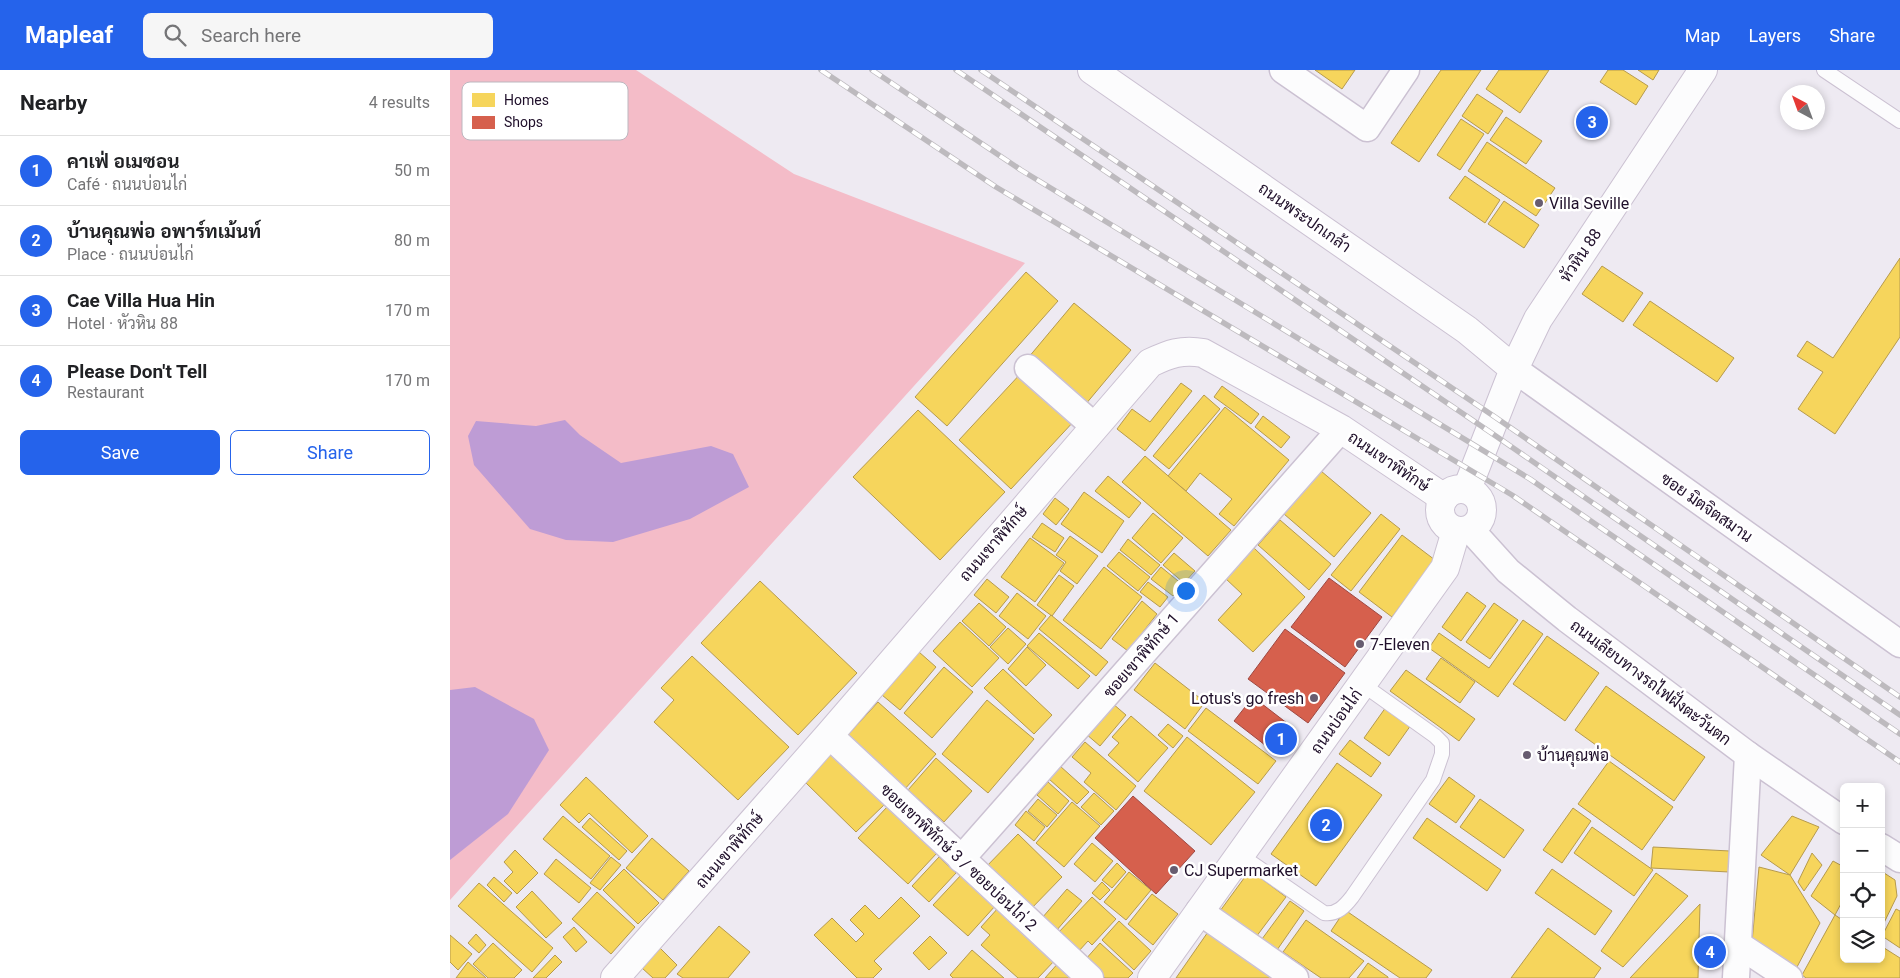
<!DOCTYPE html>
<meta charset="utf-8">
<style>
body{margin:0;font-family:Roboto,Sarabun,sans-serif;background:#f6f6f6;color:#202124}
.controls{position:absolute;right:15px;bottom:15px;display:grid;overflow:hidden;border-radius:8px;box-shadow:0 2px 8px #0003}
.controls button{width:45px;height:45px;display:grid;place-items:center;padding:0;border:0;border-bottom:1px solid #e0e0e0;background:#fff;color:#202124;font:25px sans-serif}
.compass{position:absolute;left:1330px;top:15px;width:45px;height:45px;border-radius:50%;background:#fff;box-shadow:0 2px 8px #0003;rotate:319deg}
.you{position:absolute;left:735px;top:520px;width:18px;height:18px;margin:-12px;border:4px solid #fff;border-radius:50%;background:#1a73e8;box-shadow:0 0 0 8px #1a73e833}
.badge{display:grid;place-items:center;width:32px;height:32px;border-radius:50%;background:#2563eb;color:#fff;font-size:16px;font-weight:700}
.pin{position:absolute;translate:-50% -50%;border:2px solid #fff;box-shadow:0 1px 5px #0006}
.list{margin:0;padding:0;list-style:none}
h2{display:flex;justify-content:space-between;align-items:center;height:65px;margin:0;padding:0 20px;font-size:21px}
h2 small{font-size:16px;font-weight:400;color:#757577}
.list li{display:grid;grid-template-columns:32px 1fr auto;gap:15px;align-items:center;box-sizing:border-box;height:70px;padding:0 20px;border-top:1px solid #e0e0e0}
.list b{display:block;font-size:19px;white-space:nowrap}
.list p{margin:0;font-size:16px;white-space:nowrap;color:#757577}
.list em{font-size:16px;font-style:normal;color:#757577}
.actions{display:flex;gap:10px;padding:15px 20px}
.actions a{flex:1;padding:11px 0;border:1px solid #2563eb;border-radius:8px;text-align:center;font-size:18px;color:#2563eb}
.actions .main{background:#2563eb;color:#fff}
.icon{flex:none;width:28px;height:28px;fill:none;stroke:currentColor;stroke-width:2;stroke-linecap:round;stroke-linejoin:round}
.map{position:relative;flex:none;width:1450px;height:908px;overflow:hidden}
header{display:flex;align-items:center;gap:30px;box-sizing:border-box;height:70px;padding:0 25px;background:#2563eb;color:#fff}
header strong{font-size:24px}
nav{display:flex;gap:28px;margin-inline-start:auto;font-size:18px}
.search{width:350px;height:45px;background:#f6f6f6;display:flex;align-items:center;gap:12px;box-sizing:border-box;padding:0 18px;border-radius:8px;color:#757577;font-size:19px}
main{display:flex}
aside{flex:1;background:#fff}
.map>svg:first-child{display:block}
</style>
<header>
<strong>Mapleaf</strong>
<div class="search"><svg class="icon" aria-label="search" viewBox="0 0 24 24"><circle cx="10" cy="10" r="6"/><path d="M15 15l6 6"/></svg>Search here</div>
<nav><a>Map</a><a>Layers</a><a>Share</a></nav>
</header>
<main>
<aside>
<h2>Nearby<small>4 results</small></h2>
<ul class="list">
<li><span class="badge">1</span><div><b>คาเฟ่ อเมซอน</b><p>Café · ถนนบ่อนไก่</p></div><em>50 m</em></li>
<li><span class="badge">2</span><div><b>บ้านคุณพ่อ อพาร์ทเม้นท์</b><p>Place · ถนนบ่อนไก่</p></div><em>80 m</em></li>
<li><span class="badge">3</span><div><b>Cae Villa Hua Hin</b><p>Hotel · หัวหิน 88</p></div><em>170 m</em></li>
<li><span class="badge">4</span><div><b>Please Don't Tell</b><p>Restaurant</p></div><em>170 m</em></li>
</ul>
<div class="actions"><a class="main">Save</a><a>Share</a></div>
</aside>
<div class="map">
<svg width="1450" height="908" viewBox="0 0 1450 908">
<rect width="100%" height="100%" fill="#eeeaf2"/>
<path fill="#f4bcc8" d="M0 0H186L344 104 575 193 0 830Z"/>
<g fill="#be9cd5">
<path d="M115 350 130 365 171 393 261 376 283 384 299 417 240 449 163 472 116 470 80 459 24 395 18 366 26 351 86 356Z"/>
<path d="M25 617 84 649 99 680 58 744 0 790V620Z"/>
</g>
<g fill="#f6d55c" stroke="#b69a4d">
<path d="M865 0H905L892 19Z"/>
<path d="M991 0H1031L969 92 941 73Z"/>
<path d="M1049 0H1099L1070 43 1036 19Z"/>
<path d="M1158 0H1173L1198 16 1186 35 1150 12Z"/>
<path d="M1188 0H1209L1203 10Z"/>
<path d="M1027 24 1053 41 1038 64 1012 46Z"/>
<path d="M1056 47 1092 71 1076 94 1040 70Z"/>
<path d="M1011 49 1034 64 1010 100 987 85Z"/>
<path d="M1037 72 1105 118 1086 146 1018 101Z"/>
<path d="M1015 106 1050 130 1035 153 999 128Z"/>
<path d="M1054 131 1089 155 1074 178 1038 154Z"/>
<path d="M1450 188V267L1385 364 1348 339 1373 302 1347 286 1357 271 1383 288Z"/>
<path d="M1152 196 1193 223 1173 252 1132 224Z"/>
<path d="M576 202 608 231 497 356 465 327Z"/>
<path d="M1200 231 1284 288 1267 312 1183 255Z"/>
<path d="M624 233 681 280 635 335 578 288Z"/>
<path d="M573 301 625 350 561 419 509 370Z"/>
<path d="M731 313 742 321 695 381 667 359 682 339 700 352Z"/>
<path d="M772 316 809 344 801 354 764 327Z"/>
<path d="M754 325 770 339 719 399 703 386Z"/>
<path d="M775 337 839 390 784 456 769 444 782 429 750 403 736 421 718 406Z"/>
<path d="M468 340 555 422 490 490 403 407Z"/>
<path d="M813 346 840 367 831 378 805 357Z"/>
<path d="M695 386 781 460 758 486 672 412Z"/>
<path d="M871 401 921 443 884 487 834 444Z"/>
<path d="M658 406 691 433 679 448 645 421Z"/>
<path d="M634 422 674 451 652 483 611 454Z"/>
<path d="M605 428 619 439 606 455 593 444Z"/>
<path d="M703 443 733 468 711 493 682 468Z"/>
<path d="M931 444 950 459 901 521 881 505Z"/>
<path d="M830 450 881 494 859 520 808 475Z"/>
<path d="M592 453 614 468 605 482 582 467Z"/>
<path d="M952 465 985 490 942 547 909 522Z"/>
<path d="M620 466 648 486 627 514 610 501 616 492 606 485Z"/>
<path d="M580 468 614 493 585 532 551 507Z"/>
<path d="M678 469 710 495 701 505 670 480Z"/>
<path d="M804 478 855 527 803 582 768 550 792 524 775 508Z"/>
<path d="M669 482 700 507 688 521 657 496Z"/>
<path d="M724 483 745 501 734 513 713 495Z"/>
<path d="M654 497 692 527 651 579 613 550Z"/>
<path d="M711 497 733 515 723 526 701 509Z"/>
<path d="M609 505 624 516 602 546 587 535Z"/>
<path d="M537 509 559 527 546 543 524 525Z"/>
<path d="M310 511 407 603 348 665 251 573Z"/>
<path d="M698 512 718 527 710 537 690 522Z"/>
<path d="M1017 522 1036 536 1011 571 992 557Z"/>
<path d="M567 523 596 546 578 569 549 546Z"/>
<path d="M692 531 707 544 678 581 662 569Z"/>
<path d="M529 533 556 557 539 576 512 551Z"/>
<path d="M1044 533 1068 550 1040 589 1016 572Z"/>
<path d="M601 545 658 592 646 606 589 559Z"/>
<path d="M1073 550 1093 564 1048 627 979 578 989 563 1039 598Z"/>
<path d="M510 552 549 588 522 617 483 581Z"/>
<path d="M558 558 576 574 558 594 540 577Z"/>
<path d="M589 563 640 606 628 619 577 576Z"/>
<path d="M1097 566 1149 603 1115 651 1063 614Z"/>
<path d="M577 577 596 595 576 616 558 599Z"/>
<path d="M469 582 486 597 450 640 432 625Z"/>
<path d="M242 586 339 677 288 730 204 652 224 630 211 618Z"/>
<path d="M991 588 1025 612 1010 633 976 609Z"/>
<path d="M705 593 755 632 735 659 684 620Z"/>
<path d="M494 597 523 622 482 668 454 643Z"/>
<path d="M553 599 602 645 584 664 534 618Z"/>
<path d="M956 600 1025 649 1009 671 940 621Z"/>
<path d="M1156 616 1255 687 1224 731 1125 660Z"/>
<path d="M537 630 584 669 538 723 492 684Z"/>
<path d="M428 632 486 684 454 720 395 668Z"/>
<path d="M662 633 676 645 650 676 636 664Z"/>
<path d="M936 637 961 655 939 686 914 668Z"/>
<path d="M756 638 826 691 808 714 738 661Z"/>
<path d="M681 646 718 678 688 712 658 685 669 673 662 667Z"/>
<path d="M718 654 733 666 723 678 708 665Z"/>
<path d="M737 667 805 722 761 775 694 721Z"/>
<path d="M900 670 931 693 921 707 889 684Z"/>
<path d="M635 672 686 716 666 740 634 712 641 703 622 687Z"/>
<path d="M382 682 435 734 406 762 354 711Z"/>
<path d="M486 688 522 721 494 752 458 720Z"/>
<path d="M1159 691 1223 737 1192 780 1128 734Z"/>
<path d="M887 693 932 725 866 816 821 784Z"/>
<path d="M610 696 639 722 627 734 599 709Z"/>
<path d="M136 707 198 766 182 783 139 743 129 753 110 735Z"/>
<path d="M999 707 1025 726 1006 753 979 734Z"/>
<path d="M598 712 619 731 608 744 587 725Z"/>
<path d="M644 723 664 741 651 755 631 737Z"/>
<path d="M588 729 607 745 597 757 578 741Z"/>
<path d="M1030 729 1074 760 1054 788 1010 757Z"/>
<path d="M622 732 650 756 614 797 586 773Z"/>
<path d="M437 737 487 783 458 814 408 768Z"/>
<path d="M1123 738 1141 751 1112 793 1093 780Z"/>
<path d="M576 741 595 757 584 771 565 755Z"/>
<path d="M113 746 160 786 141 809 93 769Z"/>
<path d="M1342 746 1369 757 1340 805 1311 785Z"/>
<path d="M140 748 177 781 169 790 132 757Z"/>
<path d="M977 748 1051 800 1037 821 963 768Z"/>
<path d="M1142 757 1203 800 1184 826 1124 783Z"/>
<path d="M568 764 612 807 577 843 533 800Z"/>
<path d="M202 768 239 801 213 830 176 798Z"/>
<path d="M642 773 663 791 645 812 624 794Z"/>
<path d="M1203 777 1280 781 1279 802 1201 798Z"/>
<path d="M65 780 88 803 67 824 54 811 63 802 54 792Z"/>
<path d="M1362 783 1372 795 1354 821 1348 812Z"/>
<path d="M161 787 171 795 150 820 140 813Z"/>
<path d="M489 787 506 803 479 832 462 816Z"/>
<path d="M106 789 141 818 129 833 94 804Z"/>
<path d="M1383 791 1394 797V828L1385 845 1361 826Z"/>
<path d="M667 793 676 802 662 818 652 810Z"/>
<path d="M1309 797 1340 805 1370 853 1347 897 1302 872Z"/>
<path d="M174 799 209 833 188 854 153 820Z"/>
<path d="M1102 799 1162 841 1145 865 1085 823Z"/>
<path d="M800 800 836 827 806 867 770 841Z"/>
<path d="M1431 801 1445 810 1447 826 1431 859Z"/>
<path d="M679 802 701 820 676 850 654 832Z"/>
<path d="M1206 803 1238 826 1173 897 1151 881Z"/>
<path d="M512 804 546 835 518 866 483 835Z"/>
<path d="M44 807 62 823 54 832 37 815Z"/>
<path d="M652 812 660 820 650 830 642 823Z"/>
<path d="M29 813 103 878 82 902 8 836Z"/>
<path d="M617 819 632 831 606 861 592 848Z"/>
<path d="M82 821 112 853 96 868 66 837Z"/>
<path d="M147 822 185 857 161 884 122 849Z"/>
<path d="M702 824 728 844 703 875 678 854Z"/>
<path d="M451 827 470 846 424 891 432 899 423 908H407L364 865 382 848 406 872 414 864 400 850 415 835 429 849Z"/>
<path d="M642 827 666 849 642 875 638 871 628 882 608 863Z"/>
<path d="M840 831 854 841 827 880 812 869Z"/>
<path d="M1250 834 1248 908H1180Z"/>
<path d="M549 837 606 889 588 908H568L531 875 540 865 531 857Z"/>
<path d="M1446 839 1450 841V878L1432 866Z"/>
<path d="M895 840 982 900 976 908H950L881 861Z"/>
<path d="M1385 845 1394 851V889H1431V876L1450 888V908H1356L1352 905Z"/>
<path d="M856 850 914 891 899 908H871L833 882Z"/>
<path d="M669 851 701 881 684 900 652 870Z"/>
<path d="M269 856 300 882 278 908H233L227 904Z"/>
<path d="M124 857 137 872 126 882 113 867Z"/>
<path d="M1098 858 1151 898 1144 908H1061Z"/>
<path d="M760 859 829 908H726Z"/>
<path d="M26 864 36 875 29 883 18 873Z"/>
<path d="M0 865 22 884 8 900 0 892Z"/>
<path d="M480 866 497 883 479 900 463 883Z"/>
<path d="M43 873 72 900 64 908H38L23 894Z"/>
<path d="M650 873 683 903 678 908H655L635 890Z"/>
<path d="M210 878 227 895 215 908H203L192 898Z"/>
<path d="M522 880 554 908H503L500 905Z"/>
<path d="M105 885 112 892 96 908H83Z"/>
<path d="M610 891 623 903 619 908H595Z"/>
<path d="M18 892 36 908H6Z"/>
<path d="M918 893 938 907V908H907Z"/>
</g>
<g fill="#d6604d" stroke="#9f4842">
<path d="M879 508 932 547 895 597 841 557Z"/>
<path d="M835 559 895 603 858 653 798 609Z"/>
<path d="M803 627 842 657 824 682 784 651Z"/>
<path d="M683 726 745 781 706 824 645 768Z"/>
<path d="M1252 876 1270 878 1269 887 1251 885Z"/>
</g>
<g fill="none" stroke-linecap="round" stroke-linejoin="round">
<g stroke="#cbc1d2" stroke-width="16">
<g id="service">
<path d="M1374 0 1450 51"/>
<path d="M790 785 874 843C887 845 895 836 902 827L983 710 992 684V673L985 666 912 614"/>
</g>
</g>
<g stroke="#cbc1d2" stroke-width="29">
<g id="minor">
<path d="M833 0 917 58 956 0"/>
<path d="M578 298 644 356"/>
<path d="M1064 299 1450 574"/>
<path d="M1020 459 1058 501 1117 549 1298 685 1394 751"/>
<path d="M379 665 640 908"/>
<path d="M1431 777 1450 789"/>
<path d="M511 789 891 359"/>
<path d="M749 841 845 908"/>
<path d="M1289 875 1339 908"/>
<path d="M1286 908 1298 685"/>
</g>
</g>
<g stroke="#cbc1d2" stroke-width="30">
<g id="tertiary">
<path d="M642 0 1017 260 1064 299"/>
<circle cx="1011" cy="440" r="21"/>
<path d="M1017 419 1064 299 1088 249 1253 0"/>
<path d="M165 908 379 665 700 293C719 284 732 279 753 283L891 359 994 428"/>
<path d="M702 908 995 498 1006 461"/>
</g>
</g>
<use href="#service" stroke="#fcfcfd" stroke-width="14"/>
<use href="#minor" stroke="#fcfcfd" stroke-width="26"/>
<use href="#tertiary" stroke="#fcfcfd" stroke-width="28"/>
<g stroke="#bdbabe" stroke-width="5.5">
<g id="rail">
<path d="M371 0 546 117 1062 425 1450 692"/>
<path d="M422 0 571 100 1080 409 1450 664"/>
<path d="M506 0 1040 362 1450 645"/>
<path d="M531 0 1045 347 1450 627"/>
</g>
</g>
<use href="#rail" stroke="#fff" stroke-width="4" stroke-dasharray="11" stroke-linecap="butt"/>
</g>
<g fill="#675c70" stroke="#fff" stroke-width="2">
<circle cx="1089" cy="133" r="5"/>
<circle cx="910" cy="574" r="5"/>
<circle cx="864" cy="628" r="5"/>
<circle cx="1077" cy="685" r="5"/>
<circle cx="724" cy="800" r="5"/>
</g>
<g text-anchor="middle" stroke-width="5" stroke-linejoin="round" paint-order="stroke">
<g font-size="16" fill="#1f0f2a" stroke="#fff" text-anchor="start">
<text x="1099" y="139">Villa Seville</text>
<text x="920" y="580">7-Eleven</text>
<text x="854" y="634" text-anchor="end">Lotus's go fresh</text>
<text x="1087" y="691">บ้านคุณพ่อ</text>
<text x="734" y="806">CJ Supermarket</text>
</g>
<g font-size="16" fill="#1f0f2a" stroke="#fff">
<text transform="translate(855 147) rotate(35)" y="6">ถนนพระปกเกล้า</text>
<text transform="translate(1130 185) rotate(-56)" y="6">หัวหิน 88</text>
<text transform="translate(939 391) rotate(34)" y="6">ถนนเขาพิทักษ์</text>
<text transform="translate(1257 437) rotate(35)" y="6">ซอย มิตจิตสมาน</text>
<text transform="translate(543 473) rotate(-49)" y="6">ถนนเขาพิทักษ์</text>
<text transform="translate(691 585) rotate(-49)" y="6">ซอยเขาพิทักษ์ 1</text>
<text transform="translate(1201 612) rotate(37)" y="6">ถนนเลียบทางรถไฟฝั่งตะวันตก</text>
<text transform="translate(886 651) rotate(-54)" y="6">ถนนบ่อนไก่</text>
<text transform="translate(279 780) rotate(-49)" y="6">ถนนเขาพิทักษ์</text>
<text transform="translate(509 787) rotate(43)" y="6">ซอยเขาพิทักษ์ 3 / ซอยบ่อนไก่ 2</text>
</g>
</g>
<rect x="12" y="12" width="166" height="58" rx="8" fill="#fff" stroke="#bcb7bf" stroke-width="1"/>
<rect x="22" y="23" width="23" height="14" fill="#f6d55c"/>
<rect x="22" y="46" width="23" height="13" fill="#d6604d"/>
<g font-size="14" fill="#1f0f2a">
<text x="54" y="35">Homes</text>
<text x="54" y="57">Shops</text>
</g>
</svg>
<div class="controls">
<button>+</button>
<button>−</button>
<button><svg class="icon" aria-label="locate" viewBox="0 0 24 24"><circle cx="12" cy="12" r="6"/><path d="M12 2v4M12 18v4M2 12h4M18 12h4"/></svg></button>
<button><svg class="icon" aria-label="layers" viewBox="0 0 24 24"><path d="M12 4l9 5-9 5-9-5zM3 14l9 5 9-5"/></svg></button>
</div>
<svg class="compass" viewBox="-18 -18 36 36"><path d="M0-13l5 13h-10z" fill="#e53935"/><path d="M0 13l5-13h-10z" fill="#757577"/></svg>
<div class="you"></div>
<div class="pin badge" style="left:831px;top:669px">1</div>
<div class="pin badge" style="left:876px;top:755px">2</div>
<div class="pin badge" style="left:1142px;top:52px">3</div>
<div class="pin badge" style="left:1260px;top:882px">4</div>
</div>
</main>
